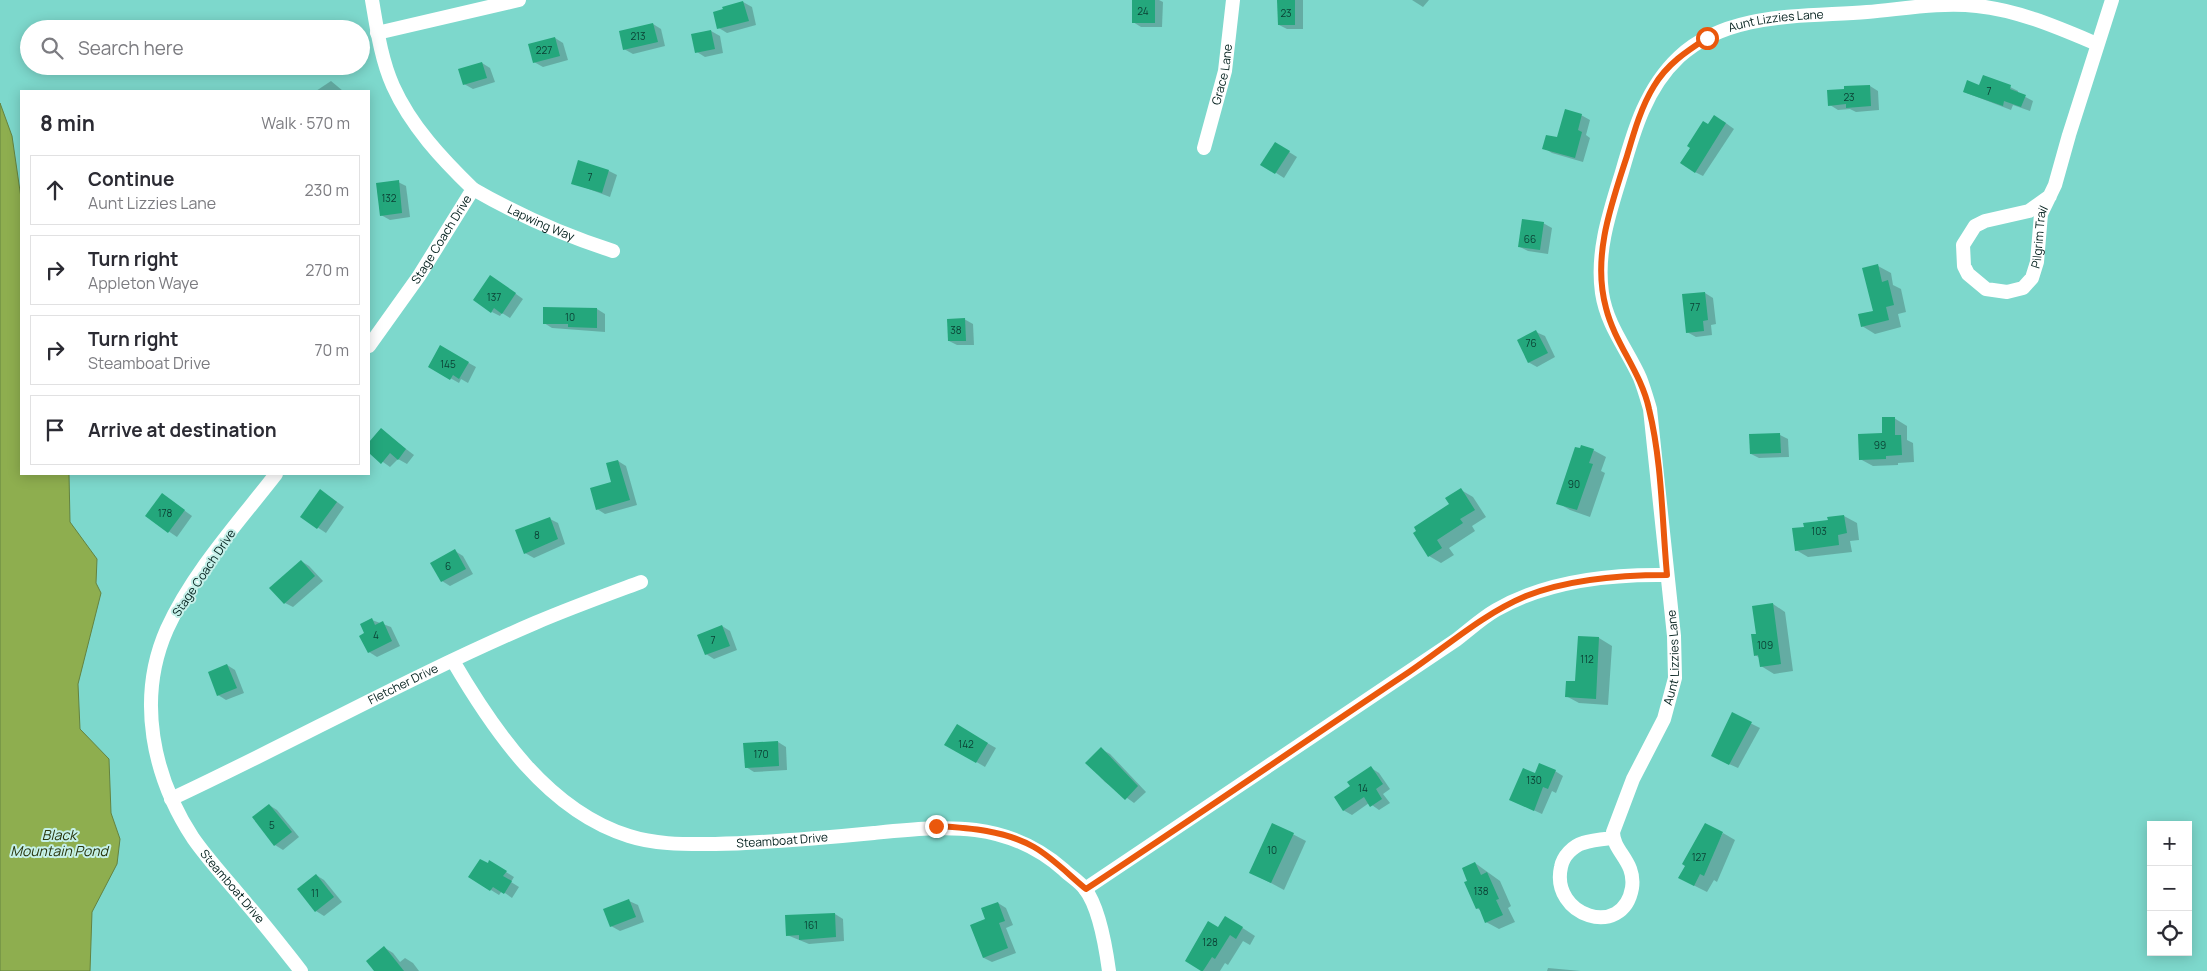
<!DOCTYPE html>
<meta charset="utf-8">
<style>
body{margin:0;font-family:Manrope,sans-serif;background:#f7f7f7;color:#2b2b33}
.controls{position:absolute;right:15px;bottom:15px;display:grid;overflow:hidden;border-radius:0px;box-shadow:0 2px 12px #0003}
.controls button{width:45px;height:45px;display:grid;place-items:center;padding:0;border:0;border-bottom:1px solid #e1e1e2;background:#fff;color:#2b2b33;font:25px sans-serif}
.stop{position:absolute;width:15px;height:15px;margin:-11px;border:4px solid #ea580c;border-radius:50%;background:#fff}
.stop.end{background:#ea580c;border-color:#fff;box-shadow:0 1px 5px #0008}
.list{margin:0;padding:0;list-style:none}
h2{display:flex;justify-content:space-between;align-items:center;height:65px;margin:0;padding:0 20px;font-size:21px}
h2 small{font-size:16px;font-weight:400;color:#7c7c81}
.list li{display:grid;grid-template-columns:32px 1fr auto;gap:15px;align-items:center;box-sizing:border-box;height:70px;margin:0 10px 10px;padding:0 10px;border:1px solid #e1e1e2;border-radius:0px}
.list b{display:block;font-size:19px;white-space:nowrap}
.list p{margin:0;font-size:16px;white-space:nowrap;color:#7c7c81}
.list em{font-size:16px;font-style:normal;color:#7c7c81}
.icon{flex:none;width:28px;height:28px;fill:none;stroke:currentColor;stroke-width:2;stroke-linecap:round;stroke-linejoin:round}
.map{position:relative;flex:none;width:2207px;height:971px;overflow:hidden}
.search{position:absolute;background:#fff;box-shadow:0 2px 12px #0003;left:20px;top:20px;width:350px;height:55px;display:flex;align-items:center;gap:12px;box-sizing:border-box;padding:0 18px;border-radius:28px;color:#7c7c81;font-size:19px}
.panel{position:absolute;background:#fff;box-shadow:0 2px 12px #0003;left:20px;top:90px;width:350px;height:385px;border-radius:0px}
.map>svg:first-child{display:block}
</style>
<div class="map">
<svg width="2207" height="971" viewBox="0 0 2207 971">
<rect width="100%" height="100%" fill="#7dd8cc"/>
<path fill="#8eae4f" stroke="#648340" d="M0 103 12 136 21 198V474H69L70 522 97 559 96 583 101 593 78 684 80 729 109 759 111 813 120 839 117 864 92 912 90 971H0Z"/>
<g fill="#0003">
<path d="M1133 0H1159L1163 2 1162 27H1141L1133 22Z"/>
<path d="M1279 0H1303V29H1287L1279 25Z"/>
<path d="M1412 0H1429L1423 7Z"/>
<path d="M743 2 752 7 756 25 727 33 719 28Z"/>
<path d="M653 24 661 29 665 46 633 54 624 49Z"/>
<path d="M294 26H312L317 29H294Z"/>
<path d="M711 31 720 36 723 53 705 57 697 52Z"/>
<path d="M555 38 563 43 568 60 543 67 534 62Z"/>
<path d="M482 63 490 68 495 82 473 89 464 84Z"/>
<path d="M331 81 343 91H316Z"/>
<path d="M1870 86 1878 91 1879 110 1856 112 1850 109 1838 110 1830 105Z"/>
<path d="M1980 86 2010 87 2018 91V93L2033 101 2030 111 2013 105 2011 110 1964 92Z"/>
<path d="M1581 115 1590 120 1586 135 1590 138 1583 162 1552 153 1544 148 1558 139Z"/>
<path d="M1723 121 1734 129 1703 176 1695 172 1708 126Z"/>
<path d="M1275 143 1297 157 1284 178 1262 164Z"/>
<path d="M609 171 617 175 610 197 573 183Z"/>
<path d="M398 182 406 186 410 217 390 220 381 215Z"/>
<path d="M1543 223 1552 228 1548 254 1528 251 1520 247Z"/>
<path d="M1878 266 1891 273 1893 285 1901 289 1906 312 1898 314 1901 327 1875 334 1862 326 1874 312Z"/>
<path d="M498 281 523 299 510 318 502 313 500 316 492 312Z"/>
<path d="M1705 293 1713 298 1716 324 1711 325 1712 335 1696 337 1687 332Z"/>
<path d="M597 309 605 314V332L552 328 544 323Z"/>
<path d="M964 319 973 324 974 345H957L949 341Z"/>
<path d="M1536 332 1545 336 1555 357 1537 367 1528 362Z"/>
<path d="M440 347 476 367 468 383 461 379 459 383 429 366Z"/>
<path d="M1894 418 1907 426V440L1913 443 1914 462 1898 463V465L1873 466 1860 459 1884 434Z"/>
<path d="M381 430 414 455 407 464 398 459 390 467 369 452V444Z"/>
<path d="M1780 435 1788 439 1789 457 1759 458 1751 454Z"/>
<path d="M1593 450 1606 457 1601 471 1605 473 1590 517 1570 510 1558 503Z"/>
<path d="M618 461 626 466 637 505 605 514 597 509 613 483Z"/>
<path d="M1461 490 1473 497 1486 517 1472 526 1475 531 1449 548 1454 555 1441 563 1429 556 1418 532 1451 504Z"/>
<path d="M329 496 344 507 326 533 302 517Z"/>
<path d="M170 500 192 516 177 537 146 516Z"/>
<path d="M1844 516 1857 523 1859 540 1850 541 1852 552 1808 557 1796 550 1805 528 1829 521V518Z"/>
<path d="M550 519 558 523 565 544 534 558 525 553Z"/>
<path d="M455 551 463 556 473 574 450 586 442 581Z"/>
<path d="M301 561 309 566 323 581 293 607 285 603Z"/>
<path d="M1773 604 1785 612 1793 671 1774 674 1761 666 1760 658 1755 655 1757 635Z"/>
<path d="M372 620 391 627 400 646 377 657 369 652 366 634Z"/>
<path d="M722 626 730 631 737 650 714 659 706 654Z"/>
<path d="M1579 637 1599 638 1612 646 1608 705 1579 703 1566 696 1577 682Z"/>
<path d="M227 665 235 670 244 693 226 700 218 695Z"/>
<path d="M1732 714 1760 728 1738 768 1720 760Z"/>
<path d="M957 726 996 748 985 767 946 744Z"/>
<path d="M778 742 786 747 787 770 754 772 746 767Z"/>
<path d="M1101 749 1110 754 1146 792 1134 803 1105 782 1087 763Z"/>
<path d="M1371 768 1379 773 1390 789 1383 794 1390 803 1379 810 1369 803 1352 815 1343 810 1352 787Z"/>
<path d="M1555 771 1563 776 1556 793 1552 791 1542 814 1511 800 1535 775Z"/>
<path d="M269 805 277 810 299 837 283 850 275 845Z"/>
<path d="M1273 824 1306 841 1284 890 1250 872Z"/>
<path d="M1723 833 1735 840 1717 882 1714 880 1707 892 1693 885Z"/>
<path d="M490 862 514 877 511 882 519 887 512 898 502 891 499 895 470 877Z"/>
<path d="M1475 863 1500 881 1511 906 1508 908 1515 922 1499 929 1486 922 1481 911 1477 908 1469 881Z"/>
<path d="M316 875 324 880 342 902 324 916 316 911Z"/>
<path d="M629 901 638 905 644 922 620 931 611 926Z"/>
<path d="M998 903 1006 908 1013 925 1006 928 1016 953 992 962 984 958 987 920Z"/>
<path d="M835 914 843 919 844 941 809 944 787 935Z"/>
<path d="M1238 925 1255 936 1250 945 1243 941 1228 965 1225 963 1220 971H1203L1219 928Z"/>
<path d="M385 948 393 953 400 962 405 958 413 963 419 971H375Z"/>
<path d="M1548 968 1581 971H1547Z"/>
</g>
<g fill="#24a77c">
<rect x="1132" y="0" width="23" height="23"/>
<path d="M1277 0H1295V25H1278Z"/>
<path d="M743 1 749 21 717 29 713 12 723 9 722 7Z"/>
<path d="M653 23 658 42 623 50 619 31Z"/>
<path d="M711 30 715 49 695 53 691 34Z"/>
<path d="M555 37 560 56 533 63 528 44Z"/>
<path d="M482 62 487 78 463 85 458 69Z"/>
<path d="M1983 75 2011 85 2010 89 2026 95 2021 107 2004 101 2003 106 1963 92 1967 80 1979 85Z"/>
<path d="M1870 85 1871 106 1846 108V104L1828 106 1827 90 1844 89V86Z"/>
<path d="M1565 109 1582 114 1578 130 1582 132 1575 158 1542 149 1546 135 1557 137Z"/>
<path d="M1714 115 1726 123 1695 173 1680 163 1690 148 1687 146 1703 121 1708 124Z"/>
<path d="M1275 142 1290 151 1275 174 1260 165Z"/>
<path d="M578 160 609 170 602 193 571 184Z"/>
<path d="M399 180 402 213 380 216 376 183Z"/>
<path d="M1522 219 1544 222 1540 250 1518 247Z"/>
<path d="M1878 264 1882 282 1888 280 1894 305 1886 307 1889 320 1861 327 1858 314 1873 311 1862 268Z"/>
<path d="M490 275 516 293 502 314 494 308 491 313 473 300Z"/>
<path d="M1705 292 1708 320 1703 321 1704 331 1686 333 1682 294Z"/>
<path d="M543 307 597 308V328L568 327V324H543Z"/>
<path d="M965 318 966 341H948L947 319Z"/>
<path d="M1536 330 1548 353 1528 363 1517 340Z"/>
<path d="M440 345 469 362 459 379 453 375 450 380 428 367Z"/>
<path d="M1882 417H1895V435H1901L1902 455 1886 456V459L1859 460 1858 434 1882 433Z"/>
<path d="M381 428 406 449 398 460 390 453 381 464 369 453V442Z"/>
<path d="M1780 433 1781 453 1750 454 1749 434Z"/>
<path d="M1581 445 1594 449 1589 463 1593 464 1577 510 1556 504 1575 447 1580 448Z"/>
<path d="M618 460 630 500 596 510 590 488 611 482 606 463Z"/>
<path d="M1461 488 1475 510 1460 519 1463 523 1437 540 1442 548 1428 557 1413 533 1416 531 1414 527 1449 504 1445 498Z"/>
<path d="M320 489 337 502 317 529 300 517Z"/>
<path d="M162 493 185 510 168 533 145 516Z"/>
<path d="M1844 515 1847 533 1838 535 1839 545 1795 551 1792 528 1804 527 1803 523 1828 520 1827 517Z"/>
<path d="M550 517 558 539 524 554 515 530Z"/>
<path d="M455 549 466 569 441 582 430 563Z"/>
<path d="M301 560 315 576 284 604 269 588Z"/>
<path d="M1773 603 1781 664 1760 667 1758 655 1754 656 1751 634H1756L1752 606Z"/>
<path d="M372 618 375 625 383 621 392 641 368 653 359 636 364 633 360 624Z"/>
<path d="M722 625 730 646 705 655 697 635Z"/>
<path d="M1578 636 1599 637 1596 699 1565 697 1566 681H1575Z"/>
<path d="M227 664 237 688 217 696 208 672Z"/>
<path d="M1732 712 1752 722 1729 765 1711 756Z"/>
<path d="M957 724 988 743 976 763 944 745Z"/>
<path d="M778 741 779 766 745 768 743 743Z"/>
<path d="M1101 747 1138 786 1125 800 1085 763Z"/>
<path d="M1539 763 1556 770 1548 789 1543 787 1534 811 1509 800 1523 768 1535 773Z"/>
<path d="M1371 766 1383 784 1376 789 1382 799 1370 807 1364 797 1343 811 1334 797 1350 786 1347 782Z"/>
<path d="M269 804 292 832 274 846 252 817Z"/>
<path d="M1272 823 1294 833 1271 883 1249 873Z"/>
<path d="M1705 823 1723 832 1704 876 1700 874 1694 886 1678 878 1685 866 1682 864Z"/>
<path d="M480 859 488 863 489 860 507 871 503 876 512 881 504 894 493 887 490 891 468 877Z"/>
<path d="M1475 862 1481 875 1487 872 1499 899 1496 900 1503 915 1485 923 1479 908 1476 909 1464 882 1467 881 1462 868Z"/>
<path d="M316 874 334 897 315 912 297 889Z"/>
<path d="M629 899 636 917 610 927 603 909Z"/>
<path d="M998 902 1005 921 999 923 1008 948 983 958 970 925 985 919 981 908Z"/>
<path d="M835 913 836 937 799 940V935L786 936 785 915Z"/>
<path d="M1225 916 1243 927 1236 939 1230 935 1215 959 1212 957 1203 971H1201L1185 961 1208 921 1218 927Z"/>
<path d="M384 946 404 971H374L366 961Z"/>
</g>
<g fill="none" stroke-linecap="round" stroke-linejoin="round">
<g stroke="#fff" stroke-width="14">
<path d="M377 33 519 0"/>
<path id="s1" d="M1204 148 1225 71 1233 0"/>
<path id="s2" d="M473 189C518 215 563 235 613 251"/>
<path id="s3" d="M2050 196 2029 211 1985 221 1975 226 1963 245 1964 266 1968 274 1986 289 2007 292 2023 288 2032 278 2037 262 2041 214 2055 185 2069 135 2112 0"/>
<path id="s4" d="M369 346 419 276 473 189C442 159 411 126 393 86 381 59 377 29 372 0"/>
<path id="s5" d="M276 474C238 523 193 572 167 629 136 699 153 777 193 838 209 861 229 882 246 903 265 925 283 948 301 971"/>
<path id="s6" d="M453 661C494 731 548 811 629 836 657 845 686 844 715 844 768 843 821 838 874 833 945 826 1006 819 1064 870 1070 876 1080 882 1085 889 1099 907 1106 949 1109 971"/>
<path id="s7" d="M171 799C293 742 411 676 535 623 570 608 606 595 641 582"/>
<path id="s8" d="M1613 838C1604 839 1592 840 1583 843 1573 846 1563 856 1561 867 1550 916 1623 940 1632 888 1636 861 1613 852 1613 832L1633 779 1664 719 1675 678 1674 636 1650 409C1647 399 1644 388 1640 378 1627 349 1607 326 1602 293 1596 251 1610 211 1622 172 1634 130 1646 88 1679 57 1728 11 1805 17 1867 12 1903 9 1940 2 1977 6 2018 10 2059 28 2097 44"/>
<path d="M1085 889 1456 640C1469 630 1482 618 1496 610 1546 581 1610 574 1667 575"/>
</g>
</g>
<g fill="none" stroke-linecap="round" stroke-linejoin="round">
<path stroke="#ea580c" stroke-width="6" d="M936 826C969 828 1004 830 1034 847 1053 858 1069 875 1086 889 1194 818 1301 744 1409 672 1447 646 1483 614 1526 596 1569 579 1620 575 1667 575 1662 520 1662 462 1649 409 1641 372 1615 344 1606 308 1592 257 1611 205 1627 156 1634 132 1641 107 1654 86 1667 64 1687 51 1707 38"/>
</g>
<g text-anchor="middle" stroke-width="4" stroke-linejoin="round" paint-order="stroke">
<g font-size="10" fill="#0b4235">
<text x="1143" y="15">24</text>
<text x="1286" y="17">23</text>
<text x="638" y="40">213</text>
<text x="544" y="54">227</text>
<text x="1989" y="95">7</text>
<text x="1849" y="101">23</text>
<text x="590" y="181">7</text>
<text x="389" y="202">132</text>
<text x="1530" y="243">66</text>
<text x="494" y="301">137</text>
<text x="1695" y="311">77</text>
<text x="570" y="321">10</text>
<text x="956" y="334">38</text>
<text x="1531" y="347">76</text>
<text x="448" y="368">145</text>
<text x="1880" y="449">99</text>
<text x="1574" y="488">90</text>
<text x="165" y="517">178</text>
<text x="1819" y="535">103</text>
<text x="537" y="539">8</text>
<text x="448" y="570">6</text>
<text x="376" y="639">4</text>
<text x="713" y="644">7</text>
<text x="1765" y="649">109</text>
<text x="1587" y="663">112</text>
<text x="966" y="748">142</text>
<text x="761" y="758">170</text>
<text x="1534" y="784">130</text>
<text x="1363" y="792">14</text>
<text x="272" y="829">5</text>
<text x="1272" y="854">10</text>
<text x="1699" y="861">127</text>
<text x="1481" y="895">138</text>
<text x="315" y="897">11</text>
<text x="811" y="929">161</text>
<text x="1210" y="946">128</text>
</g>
<g font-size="12" fill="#03201d" stroke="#c5f0e9">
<text dy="4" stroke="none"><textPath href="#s8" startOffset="1168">Aunt Lizzies Lane</textPath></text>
<text dy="4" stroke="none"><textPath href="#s1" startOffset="76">Grace Lane</textPath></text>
<text dy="4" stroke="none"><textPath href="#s2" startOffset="76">Lapwing Way</textPath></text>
<text dy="4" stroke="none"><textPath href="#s3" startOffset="251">Pilgrim Trail</textPath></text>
<text dy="4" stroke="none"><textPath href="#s4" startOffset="129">Stage Coach Drive</textPath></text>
<text transform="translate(204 573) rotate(-56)" y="4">Stage Coach Drive</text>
<text dy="4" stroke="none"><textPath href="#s8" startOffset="432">Aunt Lizzies Lane</textPath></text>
<text dy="4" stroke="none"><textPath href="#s7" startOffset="259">Fletcher Drive</textPath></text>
<text dy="4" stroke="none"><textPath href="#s6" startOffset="408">Steamboat Drive</textPath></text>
<text dy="4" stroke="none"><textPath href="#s5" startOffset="472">Steamboat Drive</textPath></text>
</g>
<g font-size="14" font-style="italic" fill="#28340c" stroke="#c5f0e9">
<text x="59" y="840">Black<tspan x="59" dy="16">Mountain Pond</tspan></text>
</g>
</g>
</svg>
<div class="controls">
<button>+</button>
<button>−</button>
<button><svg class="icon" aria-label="locate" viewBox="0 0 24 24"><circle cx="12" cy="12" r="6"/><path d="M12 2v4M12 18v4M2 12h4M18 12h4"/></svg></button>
</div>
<div class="stop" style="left:1707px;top:38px"></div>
<div class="stop end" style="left:936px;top:826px"></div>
<div class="search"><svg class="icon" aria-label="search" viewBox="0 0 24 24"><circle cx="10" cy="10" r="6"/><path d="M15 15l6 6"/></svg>Search here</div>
<section class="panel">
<h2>8 min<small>Walk · 570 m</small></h2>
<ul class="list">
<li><svg class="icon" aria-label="ahead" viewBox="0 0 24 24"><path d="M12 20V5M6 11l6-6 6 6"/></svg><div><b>Continue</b><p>Aunt Lizzies Lane</p></div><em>230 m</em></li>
<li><svg class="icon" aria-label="right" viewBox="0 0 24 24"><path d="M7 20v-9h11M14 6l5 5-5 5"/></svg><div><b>Turn right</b><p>Appleton Waye</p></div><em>270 m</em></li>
<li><svg class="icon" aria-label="right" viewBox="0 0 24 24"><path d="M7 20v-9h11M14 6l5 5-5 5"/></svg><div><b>Turn right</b><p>Steamboat Drive</p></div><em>70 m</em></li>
<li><svg class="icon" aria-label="arrive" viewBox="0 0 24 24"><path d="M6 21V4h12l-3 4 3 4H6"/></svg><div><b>Arrive at destination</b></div></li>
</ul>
</section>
</div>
